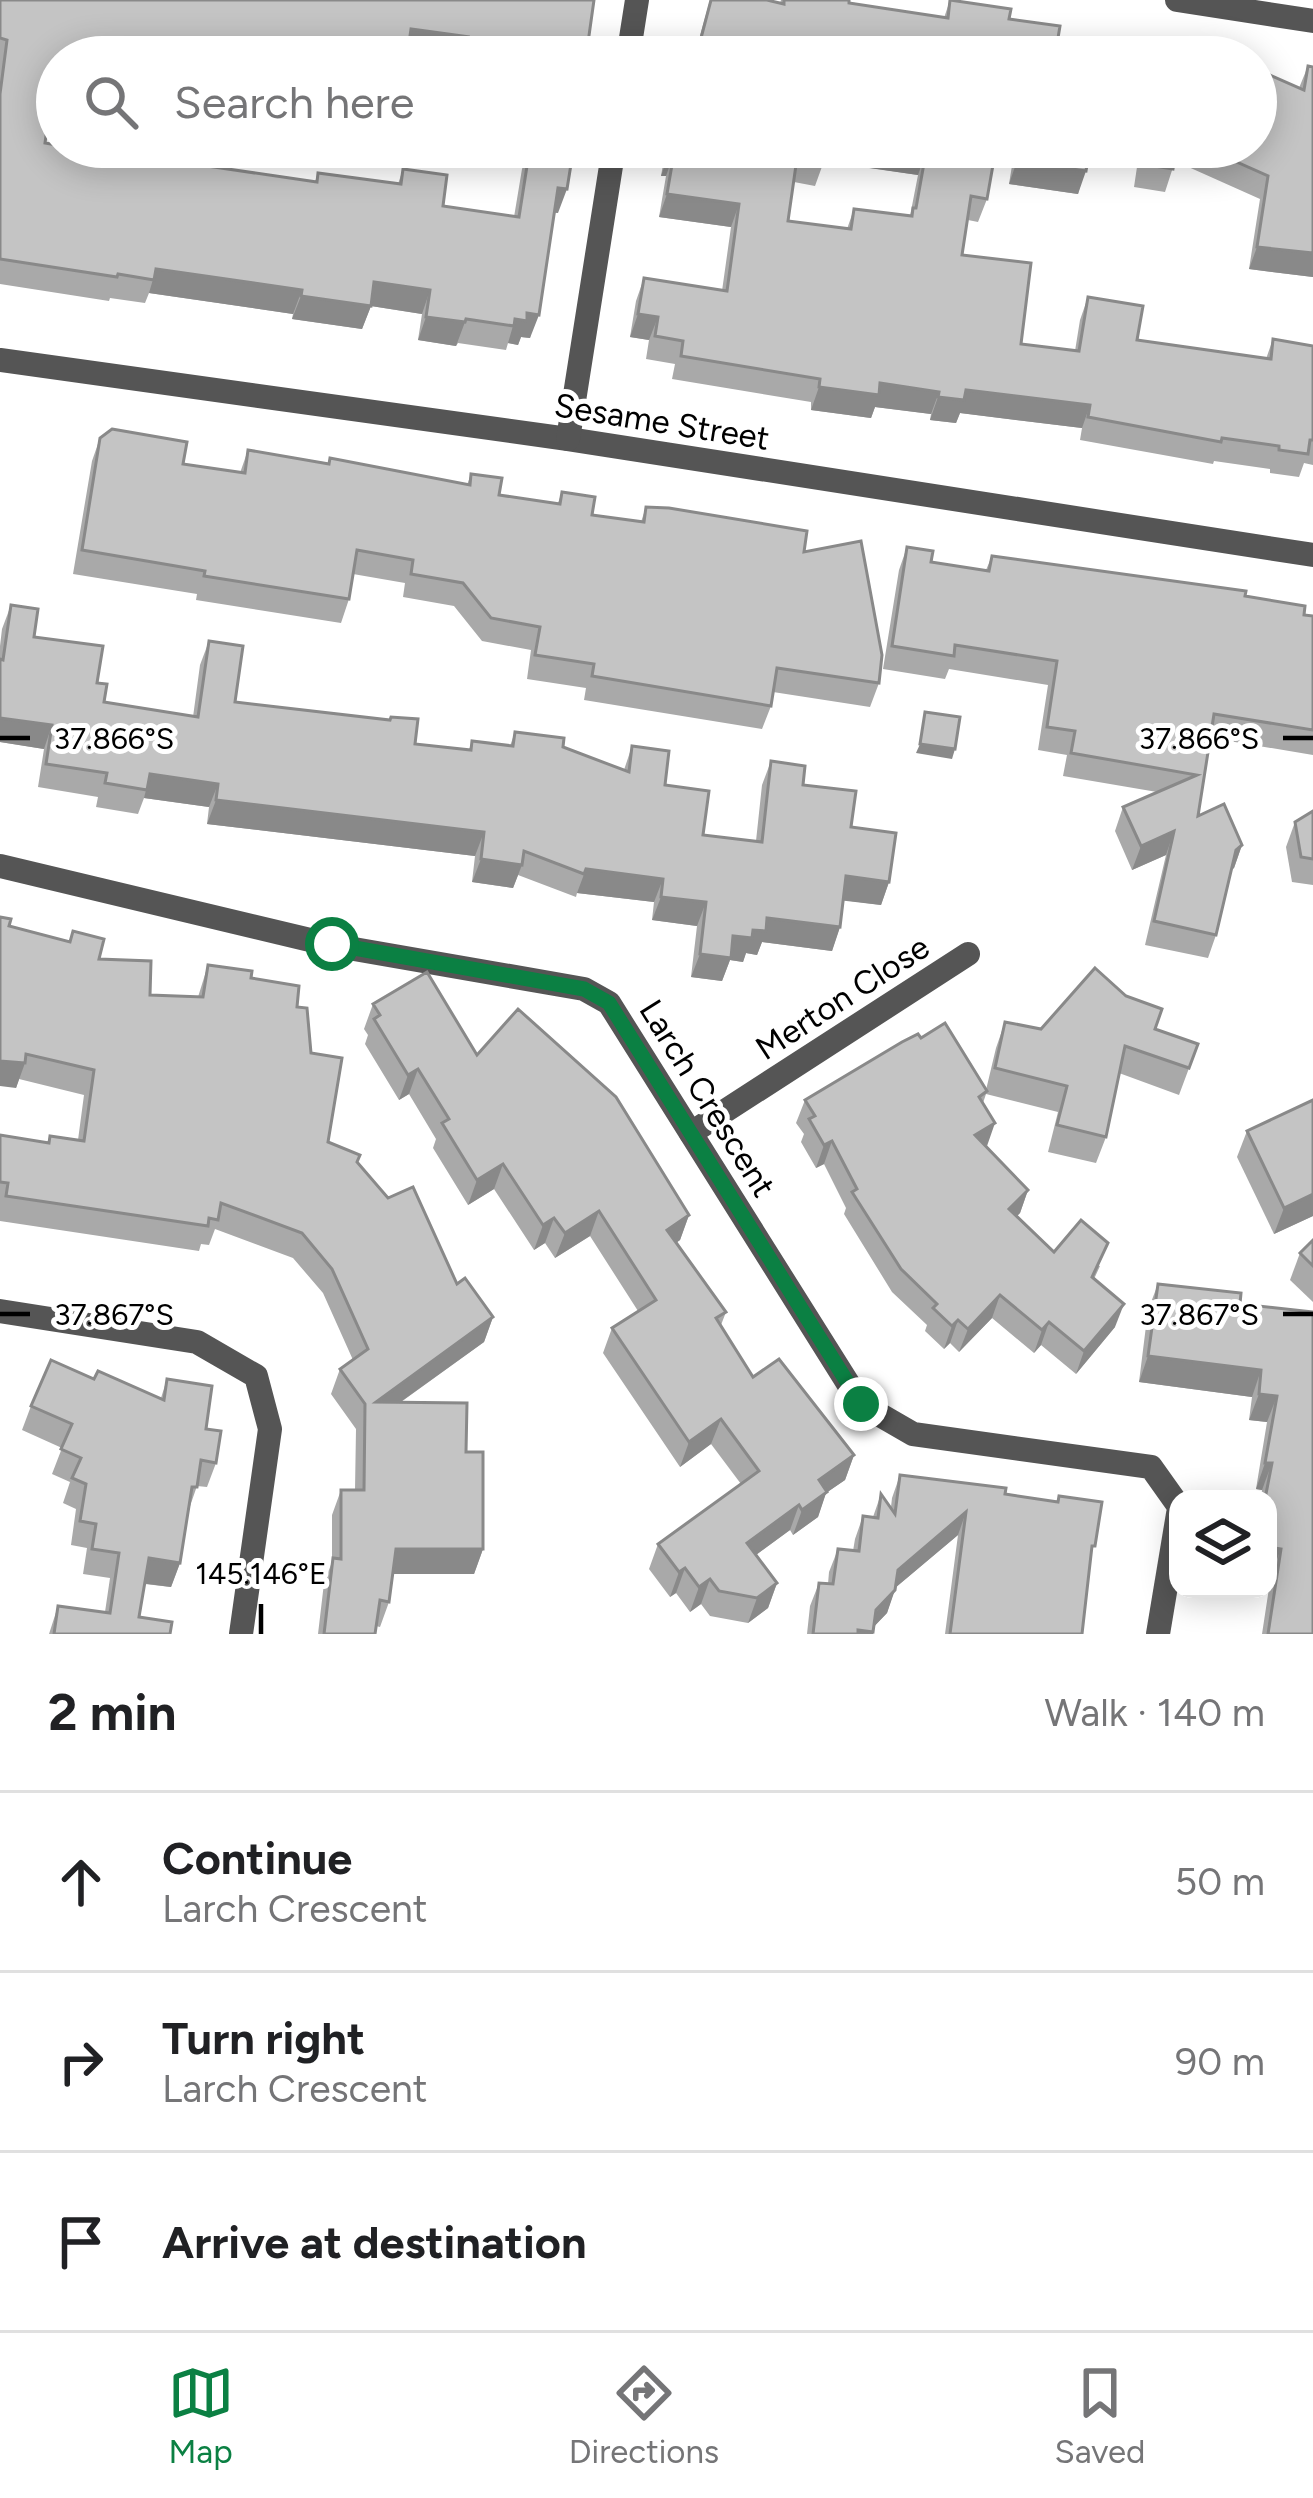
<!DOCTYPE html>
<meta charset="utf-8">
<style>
body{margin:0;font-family:Figtree,sans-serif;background:#f6f6f6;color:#202124}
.controls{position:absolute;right:36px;bottom:36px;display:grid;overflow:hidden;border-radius:24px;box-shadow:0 6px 30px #0003}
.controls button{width:108px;height:108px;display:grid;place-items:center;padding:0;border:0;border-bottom:3px solid #e0e0e0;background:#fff;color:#202124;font:60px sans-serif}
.stop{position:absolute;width:36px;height:36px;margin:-27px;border:9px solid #0b8043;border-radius:50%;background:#fff}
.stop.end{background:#0b8043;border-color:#fff;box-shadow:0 3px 12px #0008}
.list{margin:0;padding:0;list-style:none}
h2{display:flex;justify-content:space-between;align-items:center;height:156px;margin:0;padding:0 48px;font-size:51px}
h2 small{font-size:39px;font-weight:400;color:#757577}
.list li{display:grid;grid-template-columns:78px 1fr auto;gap:36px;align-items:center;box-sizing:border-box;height:180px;padding:0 48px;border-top:3px solid #e0e0e0}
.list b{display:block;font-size:45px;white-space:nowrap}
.list p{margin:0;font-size:39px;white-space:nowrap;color:#757577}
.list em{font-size:39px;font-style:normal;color:#757577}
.icon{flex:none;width:66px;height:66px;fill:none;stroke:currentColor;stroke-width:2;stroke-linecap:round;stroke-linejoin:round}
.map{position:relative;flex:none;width:1313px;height:1634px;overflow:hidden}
.search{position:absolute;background:#fff;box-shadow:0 6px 30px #0003;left:36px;right:36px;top:36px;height:132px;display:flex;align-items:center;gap:30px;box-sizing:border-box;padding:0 42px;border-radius:66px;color:#757577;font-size:45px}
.sheet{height:696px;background:#fff}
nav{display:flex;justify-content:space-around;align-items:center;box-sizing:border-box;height:168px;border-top:3px solid #e0e0e0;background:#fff;font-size:33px;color:#757577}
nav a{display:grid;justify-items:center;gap:6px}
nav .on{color:#0b8043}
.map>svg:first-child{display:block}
</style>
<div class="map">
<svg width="1313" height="1634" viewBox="0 0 1313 1634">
<rect width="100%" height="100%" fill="#fff"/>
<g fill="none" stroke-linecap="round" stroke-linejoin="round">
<g stroke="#555" stroke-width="24">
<path d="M1177 0 1313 21"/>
<path d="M628 57 637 0"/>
<path d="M0 360 568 439 1313 555"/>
<path d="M568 439 614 147"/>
<path d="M0 866 331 945 584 989 609 1003 861 1404 913 1434 1151 1467 1178 1505"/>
<path d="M691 1133 968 954"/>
<path d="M0 1311 197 1342 256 1376 270 1429 241 1634"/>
<path d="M1158 1634 1178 1514"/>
</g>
</g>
<g fill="#a9a9a9" fill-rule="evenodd">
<path d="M0 0H594L586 57H431L408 54 57 57V85H54L45 143 103 152 105 147 134 151V147H210L207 166 315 182 318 173 398 184 403 169 443 206 514 217 522 169 530 147 558 213 554 212 530 338 521 337 518 345 508 343 506 350 458 343 456 346 418 340 422 314 371 306 362 329 292 319 293 314 149 293 145 303 110 298 109 301 0 284Z"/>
<path d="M710 0H767L780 3 781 0H849V3L944 18 950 0 1009 19 1103 54 1119 57H694Z"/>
<path d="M1308 66 1313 277 1249 269 1260 199 1175 161 1165 192 1134 187 1140 147H1256L1299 88Z"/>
<path d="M666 147H990L987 199 978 222 968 220 962 255 1021 344 1075 351 1080 320 1088 297 1137 340 1266 359 1273 339 1313 346V465L1304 463 1299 477 1270 473V469L1214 461 1213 464 1080 440 1082 428 960 413 956 423 930 420 931 414 875 407 871 418 811 410V402L672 379 675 364 646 359 649 340 630 337 636 301 644 278 722 291 731 227 659 217 666 176H661ZM824 161 918 175 910 216 854 209 847 229 788 221 794 182 815 186Z"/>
<path d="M1015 147H1090L1078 194 1009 184Z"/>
<path d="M100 438 183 464 240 473 248 450 467 485 471 474 499 495 558 503 562 492 592 515 641 522 646 507 804 552 879 683 870 707 773 692 771 706 762 729 584 700 586 688 527 679 531 650 482 641 454 606 403 597 405 583 353 574 349 599 341 623 196 600 197 594 73 574 92 461Z"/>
<path d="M907 547 931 562 986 570 992 556 1245 596 1313 616V755L1211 738 1198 816 1242 845 1234 868 1231 870 1216 935 1208 958 1145 945 1166 855 1132 870 1115 831 1123 807 1157 792 1063 776 1067 755 1038 750 1048 685 949 669 945 679 883 669 899 570Z"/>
<path d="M11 605 34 637 97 683 104 702 193 717 200 665 209 641 235 702 415 744 469 750 472 741 510 746 515 732 624 770 632 746 703 835 756 841 762 785 771 761 803 785 851 827 889 882 881 905 843 900 840 927 832 951 762 942 757 955 746 953 743 962 730 960 722 981 691 977 697 926 652 920 654 902 577 893 576 897 518 875 513 888 472 882 475 856 207 824 209 807 144 798 138 814 96 807 98 797 38 787 44 749 0 742V646L2 629Z"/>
<path d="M1313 811V885L1292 882 1286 847 1295 822Z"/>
<path d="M9 926 69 942 73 931 99 959 150 995 198 997 208 965 251 978 297 1007 311 1053 328 1142 357 1162 457 1284 493 1317 484 1342 401 1402 466 1452 483 1549 474 1574H393L389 1602 380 1627 376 1626 375 1634H318L324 1583 332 1562V1515L341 1490H355L356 1429 331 1394 340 1369 353 1360 323 1293 293 1258 215 1229 209 1245 201 1244 199 1251 0 1221V1135L47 1143 50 1136 78 1140 84 1095 19 1079 16 1088Z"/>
<path d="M373 1004 477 1055 689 1215 680 1240 676 1243 726 1312 721 1325 753 1377 854 1455 845 1480 826 1493 818 1517 793 1535 790 1530 756 1555 777 1583 768 1608 748 1623 710 1616 701 1604 690 1612 676 1593 670 1597 649 1569 658 1544 741 1484 711 1444 680 1467 603 1353 612 1328 638 1311 590 1236 555 1258 545 1243 534 1250 494 1189 468 1205 433 1148 436 1139 409 1094 399 1100 365 1044 368 1035 364 1029Z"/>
<path d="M1005 1022 1041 1029H1155L1198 1044 1179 1095 1119 1073 1106 1137 1096 1163 1048 1152 1058 1112 986 1094 983 1103 986 1146 1028 1190 1020 1213 1017 1216 1054 1252 1100 1266 1094 1279 1115 1327 1076 1374 1041 1345 1034 1353 992 1318 959 1352 950 1343 944 1349 925 1331 927 1325 892 1292 844 1214 846 1208 824 1164 816 1168 801 1142 804 1134 796 1123 805 1100 921 1038 986 1090 996 1048Z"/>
<path d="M1313 1100V1216L1274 1234 1237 1157 1247 1131Z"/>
<path d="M1313 1240V1302L1290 1280 1300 1253Z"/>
<path d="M1158 1284 1240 1304 1313 1312V1634H1262L1271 1575H1268V1499H1261L1262 1490 1256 1489 1267 1422 1249 1420 1252 1397 1139 1382 1148 1310Z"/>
<path d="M94 1379 161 1398 167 1379 206 1429 216 1463 207 1487 197 1486 189 1509 180 1563 171 1587 145 1584 139 1617 170 1634H49L58 1606 105 1612 110 1578 83 1574 87 1548 71 1545 76 1509 63 1503 70 1482 52 1474 62 1448 22 1430 31 1406Z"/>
<path d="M900 1475 1057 1502 1059 1496 1091 1560 1082 1634H945L958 1535 895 1588 887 1613 874 1626 873 1634H807L810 1606 819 1583 828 1584 829 1572 838 1549 853 1551 855 1539 863 1516 873 1517 881 1494 891 1507 892 1498Z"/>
</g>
<g fill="#898989">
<path d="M411 29 469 37 461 57H431L402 53Z"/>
<path d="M209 49 264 57H206Z"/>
<path d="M824 147H891L926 152 918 175 820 161Z"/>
<path d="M669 153H674L666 176H661Z"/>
<path d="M1017 161 1086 171 1078 194 1009 184Z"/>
<path d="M558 188 567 189 558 213 549 212Z"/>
<path d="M667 194 739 204 731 227 659 217Z"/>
<path d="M1257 247 1313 253V277L1249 269Z"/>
<path d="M156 269 302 290 293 314 149 293Z"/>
<path d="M374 282 430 290 422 314 371 306 362 329 292 319 301 296Z"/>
<path d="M527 313 539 315 530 338 521 337 518 345 508 343 515 319Z"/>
<path d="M638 314 658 317 649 340 630 337Z"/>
<path d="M426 317 465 322 456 346 418 340Z"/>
<path d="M880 383 939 392 931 414 875 407 871 418 811 410 819 387Z"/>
<path d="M966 390 1090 405 1082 428 960 413 956 423 930 420 938 397Z"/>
<path d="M0 718 52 725 44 749 0 742Z"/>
<path d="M920 744 955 749 952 759 916 753Z"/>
<path d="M150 774 218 784 209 807 144 798Z"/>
<path d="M216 800 484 832 475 856 207 824Z"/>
<path d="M1174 831 1166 855 1132 870 1141 846Z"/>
<path d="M1242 845 1234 868 1227 873 1236 850Z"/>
<path d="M481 859 522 865 513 888 472 882Z"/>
<path d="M586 869 663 879 654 902 577 893Z"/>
<path d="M846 876 889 882 881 905 838 900Z"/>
<path d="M661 897 706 902 697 926 652 920Z"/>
<path d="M767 918 840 927 832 951 762 942 757 955 746 953 743 962 730 960 722 981 691 977 700 954 733 936 753 930Z"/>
<path d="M0 1061 25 1063 16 1088 0 1086Z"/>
<path d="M418 1069 409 1094 399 1100 408 1075Z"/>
<path d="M995 1123 987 1146 975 1135Z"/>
<path d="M832 1141 824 1164 816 1168 824 1145Z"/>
<path d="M503 1164 494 1189 468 1205 477 1180Z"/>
<path d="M1028 1190 1020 1213 1001 1232 1009 1209Z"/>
<path d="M1313 1194V1216L1274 1234 1284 1208Z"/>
<path d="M599 1211 590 1236 555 1258 565 1233Z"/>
<path d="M689 1215 680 1240 658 1255 667 1230Z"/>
<path d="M554 1218 545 1243 534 1250 543 1225Z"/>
<path d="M1000 1295 992 1318 959 1352 968 1329Z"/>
<path d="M1124 1304 1115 1327 1076 1374 1084 1351Z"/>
<path d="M493 1317 484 1342 367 1426 376 1402Z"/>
<path d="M958 1320 950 1343 944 1349 952 1326Z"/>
<path d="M1049 1322 1041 1345 1034 1353 1042 1330Z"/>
<path d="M1148 1356 1261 1370 1252 1397 1139 1382Z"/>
<path d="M1259 1394 1277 1396 1267 1422 1249 1420Z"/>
<path d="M721 1419 711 1444 680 1467 689 1442Z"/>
<path d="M854 1455 845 1480 826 1493 818 1517 793 1535 802 1510 819 1480Z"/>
<path d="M1265 1463H1272L1262 1490 1256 1489Z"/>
<path d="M799 1505 790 1530 738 1568 747 1543Z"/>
<path d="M966 1512 958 1535 889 1593 898 1570Z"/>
<path d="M1268 1547 1281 1549 1271 1575H1268Z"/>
<path d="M396 1549H483L474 1574H387Z"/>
<path d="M149 1558 180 1563 171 1587 140 1583Z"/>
<path d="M685 1568 676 1593 670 1597 679 1572Z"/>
<path d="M710 1579 701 1604 690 1612 699 1587Z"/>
<path d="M777 1583 768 1608 748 1623 757 1598Z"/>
<path d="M895 1590 887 1613 869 1632H873V1634H857Z"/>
</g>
<g fill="#c4c4c4" stroke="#898989" stroke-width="3">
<path d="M0 0H594L586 57H481L469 37 411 29 407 57H264L209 49 208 57H57L45 143 57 145V147L104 152 105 147 139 152 140 147H210L207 166 317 182 318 173 401 184 403 169 447 175 443 206 519 217 530 147 573 152 567 189 558 188 539 315 527 313V321L515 319 514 326 466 319 465 322 426 317 430 290 374 282 371 306 301 296 302 290 156 269 154 280 118 274 117 277 0 259V94L7 40 0 38Z"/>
<path d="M711 0H767L784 4V0H849V3L948 18 950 0 1011 9 1009 19 1060 26 1058 38 1104 44 1103 54 1119 57H696Z"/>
<path d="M1166 46 1223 55 1228 57H1164Z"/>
<path d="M1308 66 1313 67V253L1257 247 1268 176 1203 147H1256V69L1304 90Z"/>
<path d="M670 147H826L823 163 797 158 788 221 851 229 854 209 912 216 913 208H916L926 152 891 147 996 148 987 199 971 196 962 255 1031 263 1021 344 1079 351 1088 297 1143 306 1137 340 1271 359 1273 339 1313 346V440H1310L1308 454 1279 450V446L1222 438 1221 442 1088 417 1090 405 966 390 964 400 938 397 939 392 880 383 879 395 819 387 820 379 681 356 683 341 655 336 658 317 638 314 644 278 727 291 739 204 667 194 674 153H669Z"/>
<path d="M1019 147H1090L1086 171 1017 161Z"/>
<path d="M1145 147H1177L1173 169 1142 164Z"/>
<path d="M112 429 187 442 183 464 245 473 248 450 329 464 330 458 470 485 471 474 502 478 499 495 560 504 562 492 595 497 592 515 644 522 646 507 669 508 807 531 804 552 861 541 882 655 879 683 777 668 771 706 592 676 594 664 535 655 540 627 491 618 463 583 411 574 413 560 357 550 349 599 204 576 205 571 82 550 100 438Z"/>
<path d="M907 547 933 551 931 562 989 571 992 556 1246 591 1245 596 1305 606 1304 615 1313 616V730L1214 714 1198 816 1224 804 1242 845 1236 850 1216 935 1154 921 1174 831 1141 846 1123 807 1197 775 1071 753 1075 731 1047 727 1057 661 955 645 954 656 892 646Z"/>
<path d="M11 605 38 609 34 637 103 646 97 683 107 684 104 702 198 717 209 641 243 646 235 702 390 720 391 717 418 719 415 744 471 750 472 741 513 746 515 732 564 738 563 747 629 772 632 746 669 751 665 785 709 791 703 835 762 842 771 761 805 766 803 785 856 791 851 827 896 833 889 882 846 876 840 927 767 918 766 931 753 930 752 938 733 936 731 958 700 954 706 902 661 897 663 879 586 869 584 874 524 851 522 865 481 859 484 832 216 800 218 784 150 774 147 790 105 783 107 773 46 764 52 725 0 718V659L3 660Z"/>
<path d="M925 712 960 717 955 749 920 744Z"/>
<path d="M1313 811V859L1301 857 1295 822Z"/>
<path d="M0 917 11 919 9 926 70 942 73 931 104 939 99 959 151 961 150 995 203 997 208 965 252 971 251 978 299 986 297 1007 307 1008 311 1053 342 1058 328 1142 360 1155 357 1162 388 1198 413 1187 457 1284 465 1278 493 1317 376 1402 467 1403 466 1452H483V1549H396L389 1602 380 1600 375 1634H324L333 1558 341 1559V1490H364L365 1404 340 1369 368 1349 332 1269 302 1233 221 1203 218 1220 209 1218 208 1226 6 1196 8 1183 0 1182V1135L49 1143 50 1136 84 1141 94 1070 26 1054 25 1063 0 1061Z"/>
<path d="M1095 968 1126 996 1162 1009 1155 1029 1198 1044 1189 1068 1125 1046 1106 1137 1057 1125 1067 1086 995 1068 1005 1022 1041 1029Z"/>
<path d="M427 972 477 1055 518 1009 616 1097 689 1215 667 1230 726 1312 716 1318 753 1377 779 1359 854 1455 819 1480 827 1492 802 1510 799 1505 747 1543 777 1583 757 1598 719 1591 710 1579 699 1587 685 1568 679 1572 658 1544 759 1471 721 1419 689 1442 612 1328 656 1300 599 1211 565 1233 554 1218 543 1225 503 1164 477 1180 442 1123 449 1119 418 1069 408 1075 374 1019 380 1015 373 1004Z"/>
<path d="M945 1023 987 1091 979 1097 995 1123 975 1135 1028 1190 1009 1209 1054 1252 1081 1220 1108 1243 1092 1277 1124 1304 1084 1351 1049 1322 1042 1330 1000 1295 968 1329 958 1320 952 1326 933 1308 937 1304 901 1269 852 1192 857 1189 832 1141 824 1145 809 1119 815 1116 805 1100 902 1042 918 1034 921 1038Z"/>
<path d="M1313 1100V1194L1284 1208 1247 1131Z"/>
<path d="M1313 1240V1266L1300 1253Z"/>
<path d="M1158 1284 1241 1293 1240 1304 1313 1312V1634H1268L1281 1549 1268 1547V1499H1265L1272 1463H1265L1277 1396 1259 1394 1261 1370 1148 1356Z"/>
<path d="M51 1360 94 1379 98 1371 164 1400 167 1379 212 1386 206 1429 221 1431 216 1463 201 1460 197 1487H192L180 1563 149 1558 139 1617 172 1622 170 1634H54L58 1606 110 1613 119 1553 92 1549 96 1524 80 1521 86 1484 72 1478 81 1458 61 1449 72 1424 31 1406Z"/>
<path d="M900 1475 1006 1488 1005 1494 1058 1502 1059 1496 1102 1502 1095 1546H1092L1082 1634H950L966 1512 898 1570 895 1590 876 1610 873 1632 858 1630V1634H813L819 1583 833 1584 838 1549 859 1551 863 1516 878 1518 881 1494 895 1514Z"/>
</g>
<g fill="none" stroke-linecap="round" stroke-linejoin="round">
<path stroke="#0b8043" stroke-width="15" d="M332 944 584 989 609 1003 861 1404"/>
</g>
<path fill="none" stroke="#000" stroke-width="4.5" d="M0 738H30M1283 738H1313M0 1314H30M1283 1314H1313M261 1604V1634"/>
<g text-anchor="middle" stroke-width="10" stroke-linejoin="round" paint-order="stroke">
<g font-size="33" fill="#000" stroke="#fff">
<text transform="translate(662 421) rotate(9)" y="12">Sesame Street</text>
<text transform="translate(842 997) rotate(-33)" y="12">Merton Close</text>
<text transform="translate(708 1098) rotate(58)" y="12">Larch Crescent</text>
</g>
</g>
<g font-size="30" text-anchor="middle" fill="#000" stroke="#fff" stroke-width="10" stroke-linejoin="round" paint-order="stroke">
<text x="114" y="749">37.866°S</text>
<text x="1199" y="749">37.866°S</text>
<text x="114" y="1325">37.867°S</text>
<text x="1199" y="1325">37.867°S</text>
<text x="261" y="1584">145.146°E</text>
</g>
</svg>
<div class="controls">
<button><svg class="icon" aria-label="layers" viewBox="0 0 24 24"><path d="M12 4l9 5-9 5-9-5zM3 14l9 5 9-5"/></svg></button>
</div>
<div class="stop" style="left:332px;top:944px"></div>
<div class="stop end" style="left:861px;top:1404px"></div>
<div class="search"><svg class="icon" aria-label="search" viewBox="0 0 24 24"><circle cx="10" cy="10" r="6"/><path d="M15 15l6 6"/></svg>Search here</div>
</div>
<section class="sheet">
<h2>2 min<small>Walk · 140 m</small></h2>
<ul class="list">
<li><svg class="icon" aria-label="ahead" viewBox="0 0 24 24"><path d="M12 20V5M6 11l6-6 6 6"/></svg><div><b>Continue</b><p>Larch Crescent</p></div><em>50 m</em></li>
<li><svg class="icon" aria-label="right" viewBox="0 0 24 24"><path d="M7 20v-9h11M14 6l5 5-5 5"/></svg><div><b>Turn right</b><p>Larch Crescent</p></div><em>90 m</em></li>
<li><svg class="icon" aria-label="arrive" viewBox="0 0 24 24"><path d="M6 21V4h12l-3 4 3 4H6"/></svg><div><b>Arrive at destination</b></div></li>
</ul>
</section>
<nav>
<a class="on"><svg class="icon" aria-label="map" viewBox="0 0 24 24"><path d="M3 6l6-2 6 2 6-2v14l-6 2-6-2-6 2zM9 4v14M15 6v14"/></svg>Map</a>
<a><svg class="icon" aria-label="directions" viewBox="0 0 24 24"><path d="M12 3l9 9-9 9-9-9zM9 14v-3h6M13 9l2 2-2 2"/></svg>Directions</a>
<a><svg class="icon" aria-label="saved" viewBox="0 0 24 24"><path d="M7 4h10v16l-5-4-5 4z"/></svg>Saved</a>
</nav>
